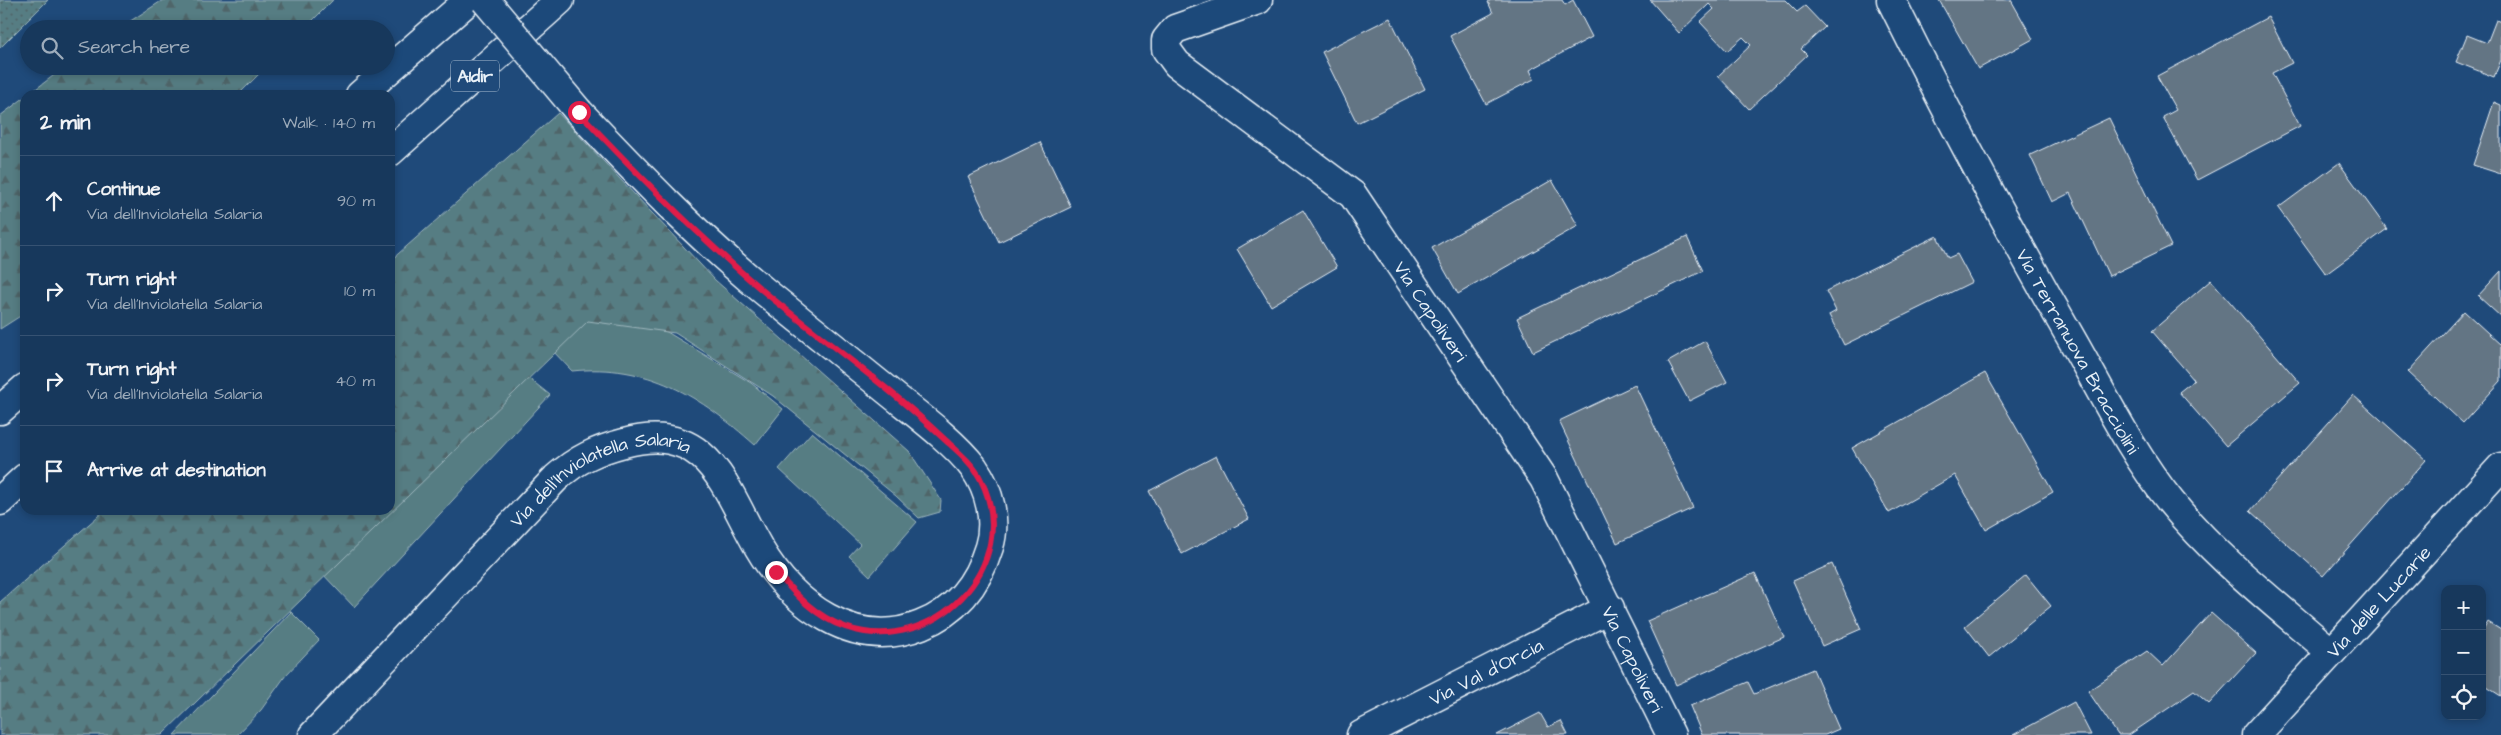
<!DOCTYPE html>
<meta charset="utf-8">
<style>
body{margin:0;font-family:"Architects Daughter",sans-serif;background:#203f62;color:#f1f3f6}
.controls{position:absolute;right:15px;bottom:15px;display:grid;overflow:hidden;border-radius:10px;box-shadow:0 2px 8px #0003}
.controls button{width:45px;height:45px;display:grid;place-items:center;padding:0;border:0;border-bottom:1px solid #365272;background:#17385c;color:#f1f3f6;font:25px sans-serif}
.stop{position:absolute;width:15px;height:15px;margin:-11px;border:4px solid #e11d48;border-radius:50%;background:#fff}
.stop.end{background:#e11d48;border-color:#fff;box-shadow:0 1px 5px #0008}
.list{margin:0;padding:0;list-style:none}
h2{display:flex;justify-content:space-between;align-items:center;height:65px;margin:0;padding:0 20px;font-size:21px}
h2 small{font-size:16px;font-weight:400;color:#9eacbb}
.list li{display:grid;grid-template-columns:32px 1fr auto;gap:15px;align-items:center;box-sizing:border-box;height:90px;padding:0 20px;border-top:1px solid #365272}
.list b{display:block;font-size:19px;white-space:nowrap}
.list p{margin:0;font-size:16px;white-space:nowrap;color:#9eacbb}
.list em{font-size:16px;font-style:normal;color:#9eacbb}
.icon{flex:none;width:28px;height:28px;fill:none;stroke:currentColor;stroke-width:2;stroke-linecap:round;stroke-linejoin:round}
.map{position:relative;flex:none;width:2501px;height:735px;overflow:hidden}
.search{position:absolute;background:#17385c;box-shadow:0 2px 8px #0003;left:20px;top:20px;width:375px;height:55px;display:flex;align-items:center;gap:12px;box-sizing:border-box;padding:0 18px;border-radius:28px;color:#9eacbb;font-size:19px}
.panel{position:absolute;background:#17385c;box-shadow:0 2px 8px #0003;left:20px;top:90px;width:375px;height:425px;border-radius:15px}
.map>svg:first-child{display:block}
</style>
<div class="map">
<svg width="2501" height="735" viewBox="0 0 2501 735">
<defs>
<pattern id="forest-firs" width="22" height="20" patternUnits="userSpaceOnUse" patternTransform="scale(1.25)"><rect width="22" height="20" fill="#567d83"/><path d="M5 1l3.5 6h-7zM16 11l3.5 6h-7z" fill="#4f6569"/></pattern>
<pattern id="park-dots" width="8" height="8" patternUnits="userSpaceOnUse" patternTransform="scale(1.25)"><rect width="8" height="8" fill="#567d83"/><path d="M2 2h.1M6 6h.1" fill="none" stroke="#4f6569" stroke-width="1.8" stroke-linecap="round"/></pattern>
</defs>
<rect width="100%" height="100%" fill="#1f4a7a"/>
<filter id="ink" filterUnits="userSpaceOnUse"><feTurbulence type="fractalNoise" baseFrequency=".02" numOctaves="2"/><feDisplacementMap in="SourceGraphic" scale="10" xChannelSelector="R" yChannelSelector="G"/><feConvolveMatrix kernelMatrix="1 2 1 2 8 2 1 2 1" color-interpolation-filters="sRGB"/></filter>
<g filter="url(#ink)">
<g fill="#567d83" stroke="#9fb7be">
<path d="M565 302 667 332 751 383 783 409 755 445C700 396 648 363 572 371L531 328Z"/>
<path d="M516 368 550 395 354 607 319 570 390 510Z"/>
<path d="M812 432 917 522 870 576 849 556 860 544 779 469Z"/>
<path d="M291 612 319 640 286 675 261 710 237 735H174Z"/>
</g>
<g fill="url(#forest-firs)" stroke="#9fb7be">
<path d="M163 0H333L304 29H118Z"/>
<path d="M66 66H267L238 95H28Z"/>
<path d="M25 97V313L0 329V116Z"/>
<path d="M558 113 715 280 909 451 941 500 940 512 919 518 896 496 773 396 675 333 588 321 162 735H0V602L105 510H390V261Z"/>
</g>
<path fill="url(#park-dots)" stroke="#9fb7be" d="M0 0H48L0 48Z"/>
<g fill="#647484" stroke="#e8f1f8">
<path d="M1491 0H1562L1565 5 1573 0 1592 37 1530 70 1534 79 1486 104 1450 36 1493 13 1488 2Z"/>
<path d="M1650 0H1785L1797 12 1805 6 1825 27 1801 49 1807 55 1749 109 1718 76 1751 45 1743 37 1727 51 1700 22 1714 9 1709 4 1679 33Z"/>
<path d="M1939 0H2011L2033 39 1978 69Z"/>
<path d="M2268 17 2292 63 2272 73 2300 126 2197 180 2163 117 2176 110 2157 76Z"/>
<path d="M1390 18 1425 89 1357 123 1322 52Z"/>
<path d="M2496 20 2501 22V60L2494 77 2456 62 2467 35 2487 43Z"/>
<path d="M2494 102 2501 105V174L2473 165Z"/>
<path d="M2109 118 2171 246 2109 276 2070 193 2052 202 2030 155Z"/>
<path d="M1040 142 1071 207 999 242 968 177Z"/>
<path d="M2339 163 2387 229 2326 274 2278 208Z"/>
<path d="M1552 180 1578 226 1458 294 1432 248Z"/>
<path d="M1303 210 1337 267 1271 306 1237 249Z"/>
<path d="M1937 236 1948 258 1957 254 1972 282 1844 345 1829 315 1836 311 1826 291Z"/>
<path d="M1687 237 1703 271 1533 352 1517 318Z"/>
<path d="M2501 271V317L2478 296Z"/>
<path d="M2211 280 2300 383 2226 446 2179 392 2194 380 2152 331Z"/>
<path d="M2464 311 2501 345V381L2463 423 2408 372Z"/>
<path d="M1705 341 1727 382 1689 401 1668 362Z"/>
<path d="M1985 373 2053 492 1986 530 1955 475 1889 513 1852 448Z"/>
<path d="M1635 385 1693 508 1617 543 1559 421Z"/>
<path d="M2353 395 2426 460 2323 576 2250 511Z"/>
<path d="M1216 456 1249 519 1182 554 1149 491Z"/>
<path d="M1832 564 1861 629 1822 646 1793 581Z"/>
<path d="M1755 573 1784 637 1676 685 1647 621Z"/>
<path d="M2026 575 2051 606 1989 657 1965 626Z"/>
<path d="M2211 613 2256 653 2209 704 2194 691 2129 735H2118L2088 691 2147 651 2163 666Z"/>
<path d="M2488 622 2501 630V696L2482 684V632Z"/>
<path d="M1813 669 1839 729 1825 735H1702L1690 706 1748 682 1754 694Z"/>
<path d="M2074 702 2091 735H2013Z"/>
<path d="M1540 713 1548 727 1561 721 1568 735H1497Z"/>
</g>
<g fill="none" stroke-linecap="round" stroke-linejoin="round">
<g stroke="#e8f1f8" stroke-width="31">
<g id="street">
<path id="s1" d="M1258 0 1175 29 1166 40V49L1177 64 1353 195 1544 479 1671 735"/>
<path id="s2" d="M1891 0C1949 117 2010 232 2075 345 2105 398 2133 455 2171 502 2217 559 2276 604 2331 652"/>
<path id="s3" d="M313 735 556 478C577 459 597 450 624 443 710 420 725 490 759 548 792 604 854 652 921 625 957 611 978 583 989 547 997 521 990 491 974 468 955 443 919 416 894 396 851 361 807 326 764 291 697 236 638 174 579 112"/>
<path id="s4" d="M1361 735 1610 608"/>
<path id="s5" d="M2256 735 2501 467"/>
</g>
</g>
<g stroke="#e8f1f8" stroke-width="31">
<g id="highway">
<path d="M360 95 469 0"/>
<path d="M390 152 560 0"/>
<path d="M0 410 25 388"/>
<path d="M0 501 25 478"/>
</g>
</g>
<use href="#street" stroke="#1f4a7a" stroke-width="28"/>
<use href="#highway" stroke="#1f4a7a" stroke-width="28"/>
<g stroke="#e8f1f8" stroke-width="31" stroke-linecap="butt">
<path id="street-bridge" d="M485 0 579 112"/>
</g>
<use href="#street-bridge" stroke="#1f4a7a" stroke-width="28"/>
</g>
</g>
<g fill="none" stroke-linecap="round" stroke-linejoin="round" filter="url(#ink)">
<path stroke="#e11d48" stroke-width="6" d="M579 112C637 174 697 235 762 290 821 339 886 384 942 437 956 450 973 463 981 480 1024 566 932 658 845 627 816 617 796 595 776 572"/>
</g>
<g text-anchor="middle" stroke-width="4.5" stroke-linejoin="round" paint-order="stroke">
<rect fill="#1f4a7a" stroke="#acbfd2" stroke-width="1" x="451" y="60.5" width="48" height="31" rx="4"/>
<g font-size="18" font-weight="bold" fill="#e8f1f8">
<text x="475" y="82">A1dir</text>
</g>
<g font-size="19" fill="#e8f1f8" stroke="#1f4a7a">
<text dy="7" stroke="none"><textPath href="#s1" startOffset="489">Via Capoliveri</textPath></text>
<text dy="7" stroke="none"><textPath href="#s2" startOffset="398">Via Terranuova Bracciolini</textPath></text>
<text dy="7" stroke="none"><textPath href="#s3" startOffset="395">Via dell'Inviolatella Salaria</textPath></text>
<text dy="7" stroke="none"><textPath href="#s5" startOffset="181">Via delle Lucarie</textPath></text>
<text dy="7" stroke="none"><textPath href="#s1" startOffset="892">Via Capoliveri</textPath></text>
<text dy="7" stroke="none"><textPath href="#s4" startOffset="140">Via Val d'Orcia</textPath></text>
</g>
</g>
</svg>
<div class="controls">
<button>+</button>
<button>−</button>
<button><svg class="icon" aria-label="locate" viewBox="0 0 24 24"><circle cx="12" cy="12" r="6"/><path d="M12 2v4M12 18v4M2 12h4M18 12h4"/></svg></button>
</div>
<div class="stop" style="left:579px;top:112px"></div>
<div class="stop end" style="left:776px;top:572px"></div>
<div class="search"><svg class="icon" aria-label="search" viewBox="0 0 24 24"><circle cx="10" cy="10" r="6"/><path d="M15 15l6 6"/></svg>Search here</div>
<section class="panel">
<h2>2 min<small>Walk · 140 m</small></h2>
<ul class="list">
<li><svg class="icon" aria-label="ahead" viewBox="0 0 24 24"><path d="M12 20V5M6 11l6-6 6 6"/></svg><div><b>Continue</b><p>Via dell'Inviolatella Salaria</p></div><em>90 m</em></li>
<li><svg class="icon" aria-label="right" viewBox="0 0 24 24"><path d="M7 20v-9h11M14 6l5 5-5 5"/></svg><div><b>Turn right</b><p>Via dell'Inviolatella Salaria</p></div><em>10 m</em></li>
<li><svg class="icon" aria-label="right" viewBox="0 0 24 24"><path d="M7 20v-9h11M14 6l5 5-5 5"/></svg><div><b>Turn right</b><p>Via dell'Inviolatella Salaria</p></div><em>40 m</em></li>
<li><svg class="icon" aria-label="arrive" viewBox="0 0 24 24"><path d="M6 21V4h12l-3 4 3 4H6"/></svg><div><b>Arrive at destination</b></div></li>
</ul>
</section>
</div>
